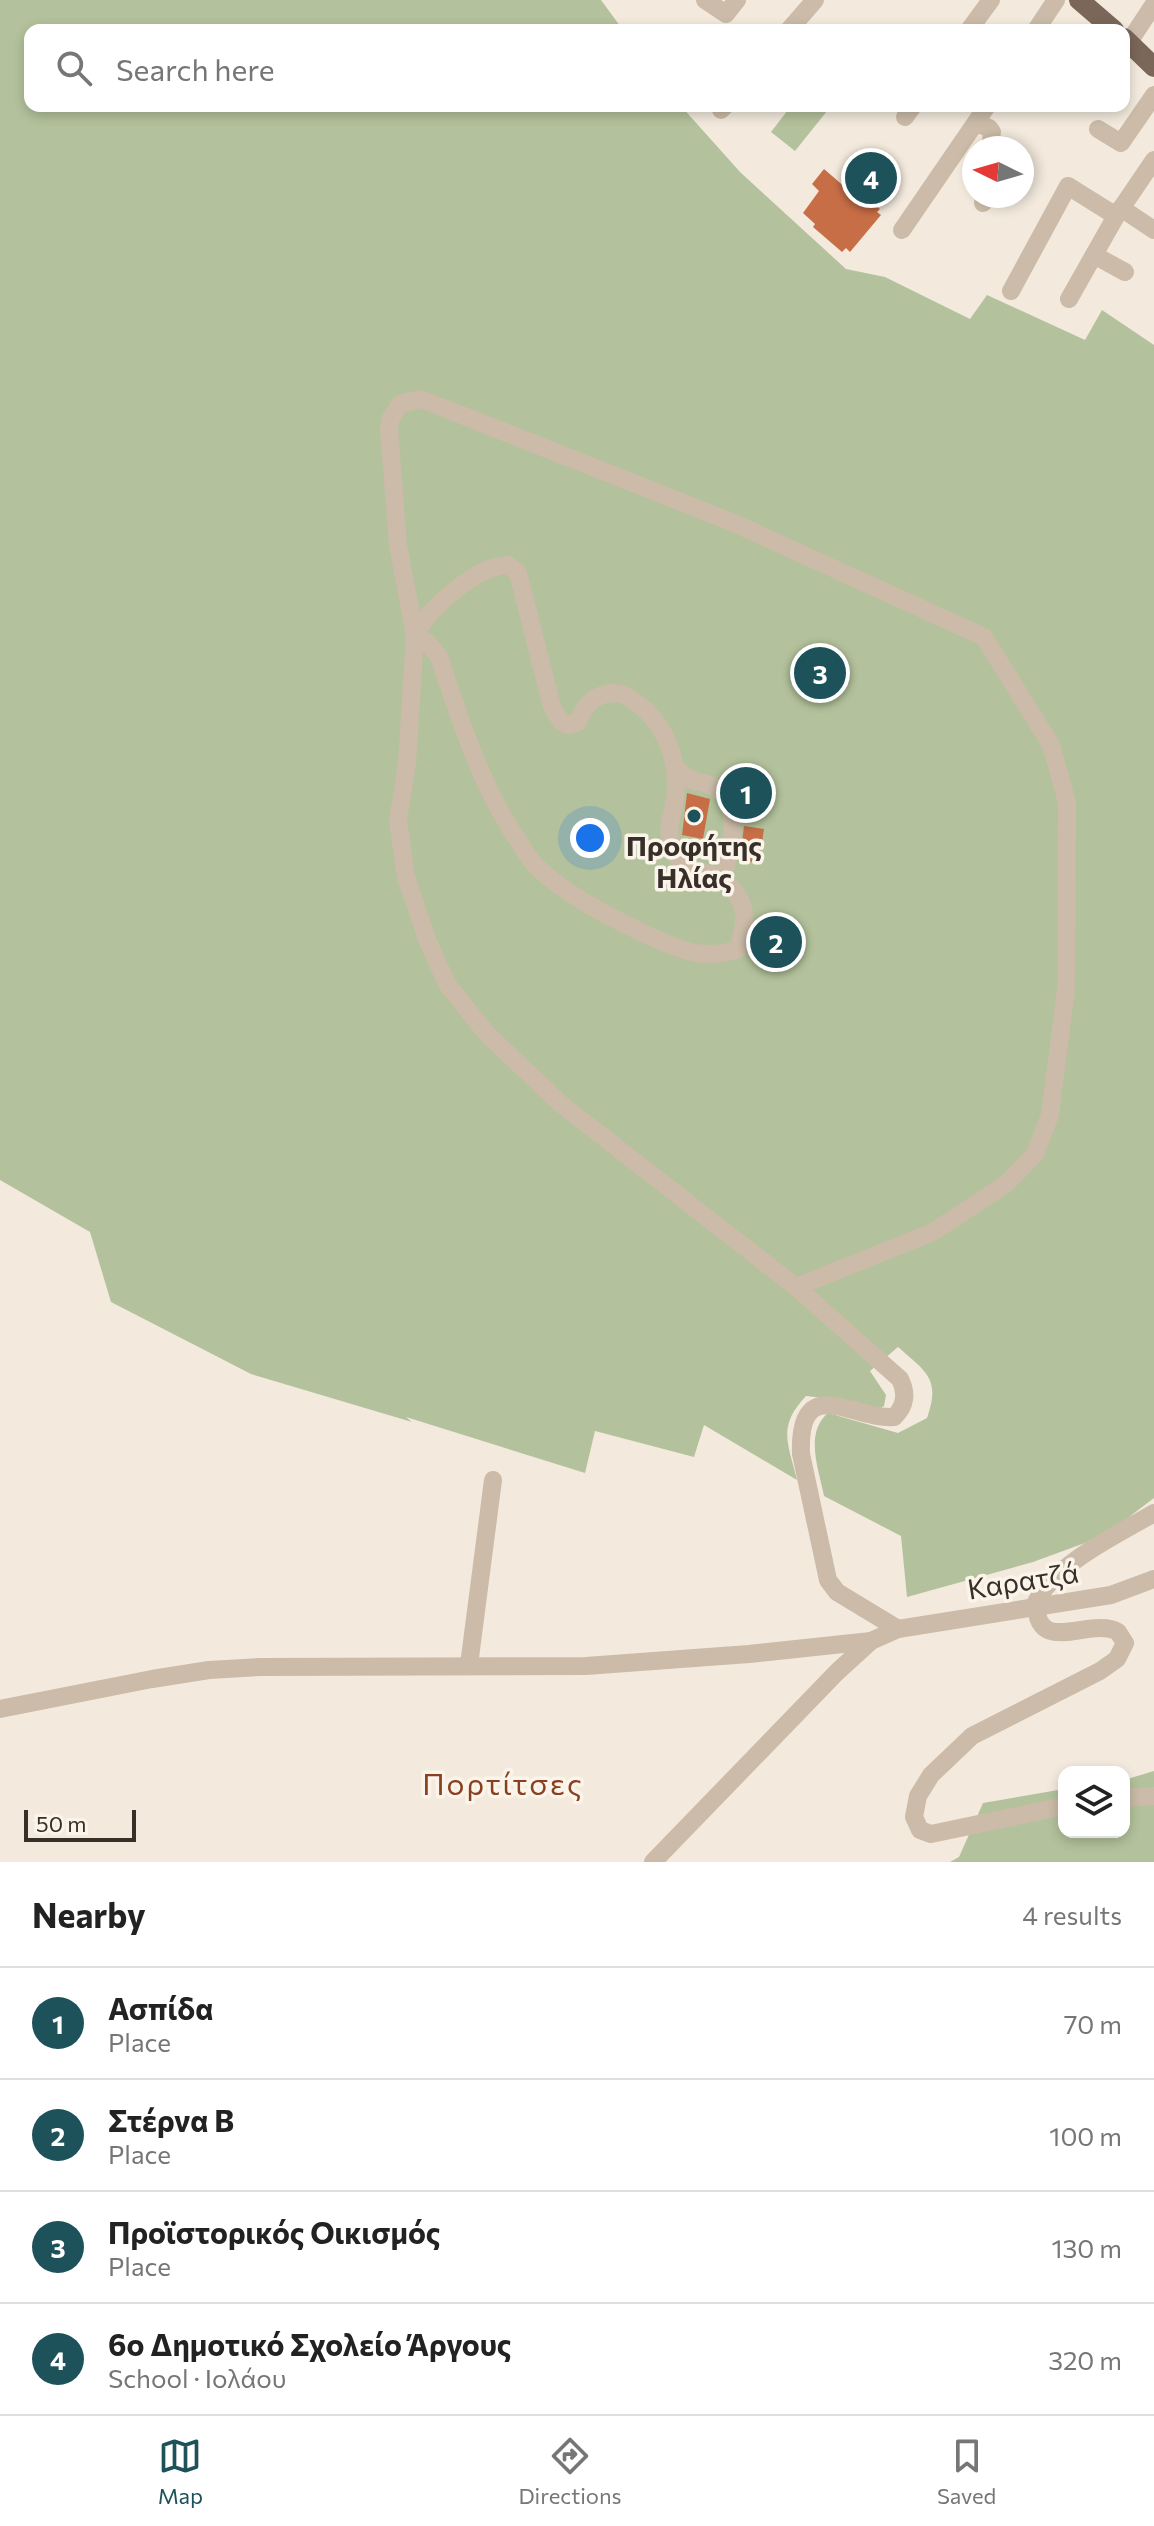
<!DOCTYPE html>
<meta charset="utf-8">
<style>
body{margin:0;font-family:Commissioner,sans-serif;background:#f2f2f2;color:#222}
.controls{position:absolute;right:24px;bottom:24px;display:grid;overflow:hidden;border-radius:16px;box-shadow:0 4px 12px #0003}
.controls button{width:72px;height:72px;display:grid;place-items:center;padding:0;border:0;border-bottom:2px solid #e0e0e0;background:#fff;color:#222;font:40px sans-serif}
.compass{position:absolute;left:962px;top:136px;width:72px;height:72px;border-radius:50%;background:#fff;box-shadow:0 4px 12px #0003;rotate:275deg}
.scale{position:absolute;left:24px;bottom:20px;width:112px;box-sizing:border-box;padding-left:8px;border:4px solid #382f29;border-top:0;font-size:22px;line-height:28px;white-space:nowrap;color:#382f29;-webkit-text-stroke:6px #faf4ea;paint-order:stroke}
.you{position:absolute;left:590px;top:838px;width:28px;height:28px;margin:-20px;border:6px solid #fff;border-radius:50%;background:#1a73e8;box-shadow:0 0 0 12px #1a73e833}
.badge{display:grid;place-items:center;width:52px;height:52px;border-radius:50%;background:#1d525b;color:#fff;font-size:26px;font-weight:700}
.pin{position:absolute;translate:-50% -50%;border:4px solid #fff;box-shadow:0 2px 8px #0006}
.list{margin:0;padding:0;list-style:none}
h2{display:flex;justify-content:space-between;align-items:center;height:104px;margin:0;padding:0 32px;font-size:34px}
h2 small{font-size:26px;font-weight:400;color:#767676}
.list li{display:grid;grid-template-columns:52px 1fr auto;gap:24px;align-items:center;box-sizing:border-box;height:112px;padding:0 32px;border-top:2px solid #e0e0e0}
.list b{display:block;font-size:30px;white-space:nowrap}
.list p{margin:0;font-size:26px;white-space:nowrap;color:#767676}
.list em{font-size:26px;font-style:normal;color:#767676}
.icon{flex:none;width:44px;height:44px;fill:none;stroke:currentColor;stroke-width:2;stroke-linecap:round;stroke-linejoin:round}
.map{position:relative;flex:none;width:1154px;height:1862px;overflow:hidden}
.search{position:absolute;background:#fff;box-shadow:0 4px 12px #0003;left:24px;right:24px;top:24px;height:88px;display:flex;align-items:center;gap:20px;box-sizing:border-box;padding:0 28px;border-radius:16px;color:#767676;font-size:30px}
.sheet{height:552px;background:#fff}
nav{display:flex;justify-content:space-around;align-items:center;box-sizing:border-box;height:112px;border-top:2px solid #e0e0e0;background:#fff;font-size:22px;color:#767676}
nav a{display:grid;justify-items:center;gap:4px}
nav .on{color:#1d525b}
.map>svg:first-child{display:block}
</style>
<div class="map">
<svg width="1154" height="1862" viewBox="0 0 1154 1862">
<rect width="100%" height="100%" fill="#f3eadd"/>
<g fill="#b3c29c">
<path d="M0 0H601L623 30H30V106H681L740 172 846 269 885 277 970 319 987 295 1085 340 1102 310 1154 345V1498L1104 1536 1033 1562 907 1597 901 1536 824 1496C819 1470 804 1433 828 1413L898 1433 927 1418C941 1378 926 1372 898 1347L870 1371 886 1395 884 1406 873 1411 858 1402 806 1396C777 1427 788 1442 797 1480L704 1425 694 1457 595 1431 585 1473 406 1417 412 1422 251 1374 111 1302 90 1232 0 1180Z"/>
<path d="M791 106H831L795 151 771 132Z"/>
<path d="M1154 1771V1862H950L959 1857 983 1803 1064 1789V1832H1124V1780Z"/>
</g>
<g fill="#c86e46">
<path d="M824 169 846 188 849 185 880 209 877 212 881 215 850 252 846 248 842 252 813 227 815 224 803 213 819 191 812 184Z"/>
<path d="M687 793 710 799 703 839 682 835Z"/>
<path d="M744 826 764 829 759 863 740 860Z"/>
</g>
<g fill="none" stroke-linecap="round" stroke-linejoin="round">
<g stroke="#cbbba8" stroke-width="18">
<path d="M705 0 726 14 737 0"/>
<path d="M789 30 815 0"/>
<path d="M969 30 991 0"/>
<path d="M1036 30 1056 0"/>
<path d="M1129 42 1154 4"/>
<path d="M721 110 725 106"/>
<path d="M905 117 913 106"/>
<path d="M976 123 989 128 992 132 990 148"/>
<path d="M1098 129 1121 143 1154 95"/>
<path d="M983 203 984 196"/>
<path d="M1121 208 1154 230"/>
<path d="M902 230 987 106"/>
<path d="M1094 255 1125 272"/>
<path d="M1011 291 1068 186 1116 216"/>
<path d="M1069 299 1116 216 1154 160"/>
<path d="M415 635C428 609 477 565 508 565L518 573 552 707 561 721 568 725 577 723C584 709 589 698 606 694 622 690 632 699 644 709 669 731 679 766 675 798 672 823 664 827 675 852 682 871 706 871 721 878 726 881 730 887 734 891 749 909 745 928 738 949 703 962 676 948 645 934 608 916 566 895 536 866 528 858 522 846 515 836 479 781 460 719 439 657L428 643 415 635 407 763 398 821 406 877 427 939 447 984 487 1034 561 1104 796 1287 900 1379C907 1393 906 1406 894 1417 853 1420 798 1371 801 1454L828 1580 837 1592 898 1629"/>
<path d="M415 635 398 545 389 428 391 418 400 404 421 399 734 523 984 637 1051 745 1067 802 1066 989 1050 1115 1035 1154 1006 1184 933 1232 796 1287"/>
<path d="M676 769C681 772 686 777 692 780 700 783 708 783 716 788 744 806 729 852 723 879"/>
<path d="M469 1665 493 1480"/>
<path d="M0 1709 152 1679 209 1670 260 1667 586 1666 749 1654 871 1641"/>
<path d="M1124 1798 1154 1796"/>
<path d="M1064 1806 931 1834 920 1830 914 1817 918 1796 931 1775 972 1736 1100 1671 1117 1659 1125 1643 1118 1632C1090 1616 1036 1658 1036 1602 1056 1563 1117 1535 1154 1513"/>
<path d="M653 1862 837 1672 871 1641 898 1629 1111 1595 1154 1579"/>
</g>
<g stroke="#7a6759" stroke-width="20">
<path d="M1079 0 1114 30"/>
<path d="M1124 38 1154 67"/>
</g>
</g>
<circle fill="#1d525b" stroke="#faf4ea" stroke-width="3" cx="694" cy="816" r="8"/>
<g text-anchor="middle" stroke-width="7" stroke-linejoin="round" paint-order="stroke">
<g font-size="28" font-weight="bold" fill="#382f29" stroke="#faf4ea">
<text x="694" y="856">Προφήτης<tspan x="694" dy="32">Ηλίας</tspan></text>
</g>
<g font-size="28" fill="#382f29" stroke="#faf4ea">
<text transform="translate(1023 1581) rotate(-9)" y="10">Καρατζά</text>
</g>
<g font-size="30" letter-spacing="2" fill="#894020" stroke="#faf4ea">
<text x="503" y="1795">Πορτίτσες</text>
</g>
</g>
</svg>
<div class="controls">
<button><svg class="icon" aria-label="layers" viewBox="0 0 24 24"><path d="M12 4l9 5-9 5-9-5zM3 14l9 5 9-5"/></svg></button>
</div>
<svg class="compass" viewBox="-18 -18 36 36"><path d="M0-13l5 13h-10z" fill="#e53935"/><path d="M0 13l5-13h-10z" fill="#767676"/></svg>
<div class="scale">50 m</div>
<div class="you"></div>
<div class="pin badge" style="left:746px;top:793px">1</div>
<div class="pin badge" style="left:776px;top:942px">2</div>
<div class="pin badge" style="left:820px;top:673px">3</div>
<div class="pin badge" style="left:871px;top:178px">4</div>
<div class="search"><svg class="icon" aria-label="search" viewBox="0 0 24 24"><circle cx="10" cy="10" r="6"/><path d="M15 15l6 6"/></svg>Search here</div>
</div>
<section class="sheet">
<h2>Nearby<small>4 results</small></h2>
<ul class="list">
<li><span class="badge">1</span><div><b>Ασπίδα</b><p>Place</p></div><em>70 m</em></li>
<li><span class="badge">2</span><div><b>Στέρνα Β</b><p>Place</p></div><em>100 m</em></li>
<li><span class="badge">3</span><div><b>Προϊστορικός Οικισμός</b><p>Place</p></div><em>130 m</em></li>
<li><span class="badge">4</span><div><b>6ο Δημοτικό Σχολείο Άργους</b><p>School · Ιολάου</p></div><em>320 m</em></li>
</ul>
</section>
<nav>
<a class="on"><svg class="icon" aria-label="map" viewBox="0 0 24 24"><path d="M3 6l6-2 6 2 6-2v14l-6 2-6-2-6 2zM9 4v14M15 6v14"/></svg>Map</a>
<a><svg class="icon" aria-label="directions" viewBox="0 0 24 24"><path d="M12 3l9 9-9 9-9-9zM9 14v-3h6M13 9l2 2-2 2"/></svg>Directions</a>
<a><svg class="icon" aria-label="saved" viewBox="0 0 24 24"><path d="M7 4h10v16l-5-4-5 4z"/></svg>Saved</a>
</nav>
